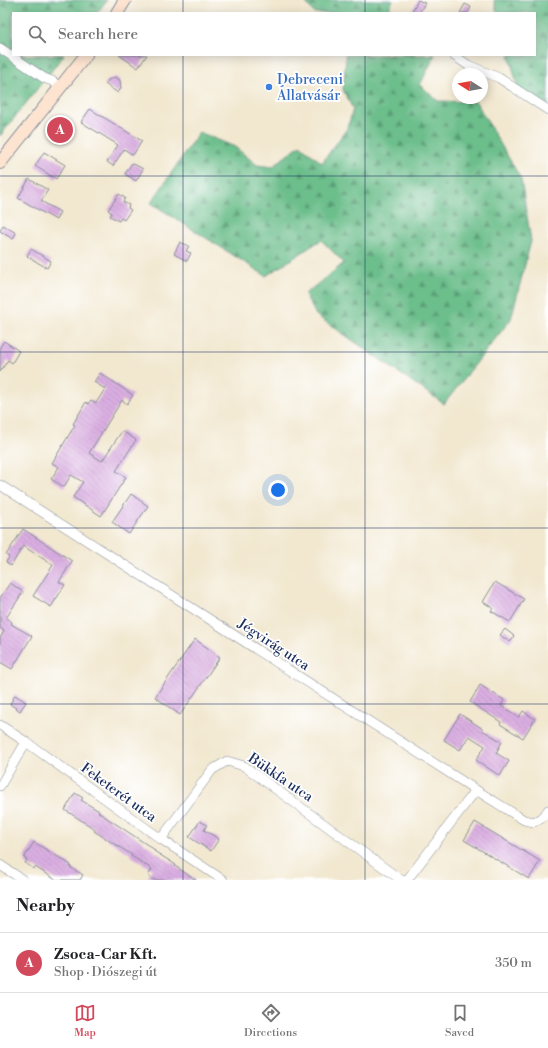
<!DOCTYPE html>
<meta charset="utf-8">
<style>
body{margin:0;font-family:"Libre Bodoni",serif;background:#f6f6f6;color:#202124}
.compass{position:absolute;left:452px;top:68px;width:36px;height:36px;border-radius:50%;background:#fff;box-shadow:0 2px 10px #0003;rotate:281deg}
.you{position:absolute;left:278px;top:490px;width:14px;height:14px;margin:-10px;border:3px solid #fff;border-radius:50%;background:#1a73e8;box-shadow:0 0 0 6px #1a73e833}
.badge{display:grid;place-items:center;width:26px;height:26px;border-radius:50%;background:#d1495b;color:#fff;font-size:13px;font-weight:700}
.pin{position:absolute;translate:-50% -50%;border:2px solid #fff;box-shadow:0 1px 4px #0006}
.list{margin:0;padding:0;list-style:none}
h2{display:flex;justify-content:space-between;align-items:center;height:52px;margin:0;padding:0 16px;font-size:17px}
h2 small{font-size:13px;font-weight:400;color:#757577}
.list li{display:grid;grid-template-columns:26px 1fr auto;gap:12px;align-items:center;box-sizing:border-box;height:60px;padding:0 16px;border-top:1px solid #e0e0e0}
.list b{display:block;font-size:15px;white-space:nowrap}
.list p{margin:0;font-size:13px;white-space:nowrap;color:#757577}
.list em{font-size:13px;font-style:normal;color:#757577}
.icon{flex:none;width:22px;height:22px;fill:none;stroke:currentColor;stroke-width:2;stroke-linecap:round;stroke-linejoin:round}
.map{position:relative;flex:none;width:548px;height:880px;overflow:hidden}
.search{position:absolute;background:#fff;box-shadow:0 2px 10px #0003;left:12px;right:12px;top:12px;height:44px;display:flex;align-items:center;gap:10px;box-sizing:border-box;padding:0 14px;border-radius:0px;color:#757577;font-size:15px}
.sheet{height:112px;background:#fff}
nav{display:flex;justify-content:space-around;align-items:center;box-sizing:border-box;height:56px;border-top:1px solid #e0e0e0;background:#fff;font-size:11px;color:#757577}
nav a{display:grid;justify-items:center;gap:2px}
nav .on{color:#d1495b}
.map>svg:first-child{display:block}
</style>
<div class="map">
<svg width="548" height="880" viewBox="0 0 548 880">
<defs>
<pattern id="forest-firs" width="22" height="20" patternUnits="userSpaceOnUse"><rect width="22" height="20" fill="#6cbe8b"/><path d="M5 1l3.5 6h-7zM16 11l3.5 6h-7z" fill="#589b75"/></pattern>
<pattern id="building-back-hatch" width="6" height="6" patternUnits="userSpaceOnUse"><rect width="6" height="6" fill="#daaee1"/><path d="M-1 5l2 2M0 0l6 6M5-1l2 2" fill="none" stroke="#ba96c3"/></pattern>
</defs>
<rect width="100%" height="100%" fill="#fff"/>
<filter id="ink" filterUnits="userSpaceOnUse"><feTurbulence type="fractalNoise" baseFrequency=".025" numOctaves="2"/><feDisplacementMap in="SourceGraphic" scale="8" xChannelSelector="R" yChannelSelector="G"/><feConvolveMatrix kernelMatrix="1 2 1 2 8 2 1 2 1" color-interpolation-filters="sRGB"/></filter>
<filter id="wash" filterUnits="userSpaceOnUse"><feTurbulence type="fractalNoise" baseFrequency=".012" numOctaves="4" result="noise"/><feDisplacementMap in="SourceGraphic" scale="16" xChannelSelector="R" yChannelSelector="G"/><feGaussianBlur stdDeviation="0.9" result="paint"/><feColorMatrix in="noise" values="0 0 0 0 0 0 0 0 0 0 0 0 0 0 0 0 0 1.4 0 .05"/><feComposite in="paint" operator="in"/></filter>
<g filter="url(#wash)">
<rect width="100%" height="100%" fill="#f2e8d0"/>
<g fill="url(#forest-firs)" stroke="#447674">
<path d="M0 0H107L97 13H13V55H64L0 136Z"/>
<path d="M304 0H393L389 8 398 13H314Z"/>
<path d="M494 0H548V107L518 88 509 55H535V13H497Z"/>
<path d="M344 55H435L420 85 438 101 476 102 521 179 531 241 511 319 444 404 316 315 305 294 344 263 321 240 266 276 151 203 199 132 235 147 257 165 272 167 300 145 322 163 348 127 353 109 343 90 346 57Z"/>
</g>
<g id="blocks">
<g fill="url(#building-back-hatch)">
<path d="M418 0 425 3 419 13H411Z"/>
<path d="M465 4 471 7 468 13H460Z"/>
<path d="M119 55H147L138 68Z"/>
<path d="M115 77 119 79 120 81 121 88 118 93 105 84 108 80Z"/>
<path d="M90 109 142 141 133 155 124 149 113 166 107 162 118 145 81 122Z"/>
<path d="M44 152 65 165 56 179 35 166Z"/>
<path d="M132 163 143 169 136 181 125 174Z"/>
<path d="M29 179 48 190 41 201 60 212 56 220 18 198Z"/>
<path d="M119 194 125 198 123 202 129 205 128 208 131 210 124 220 121 218 119 221 110 216 112 213 108 210Z"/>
<path d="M3 225 16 233 13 239 0 231Z"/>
<path d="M180 242 189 246 186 251 191 253 187 261 174 254Z"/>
<path d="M31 249 51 261 47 268 27 256Z"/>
<path d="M4 341 19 351 12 363 8 360 0 372V347Z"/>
<path d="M100 373 133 395 127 404 122 400 89 453 102 461 122 431 136 440 116 471 126 477 101 516 73 497 83 482 71 475 64 487 51 479 59 467 52 463 75 425 73 424 86 402 88 404 91 400 96 403 105 389 94 382Z"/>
<path d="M131 494 148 506 129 534 112 522Z"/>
<path d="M23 529 72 561 59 582 65 585 51 607 33 596 53 565 23 546 11 566 6 562 9 557 6 555Z"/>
<path d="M495 582 524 599 510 622 491 611 493 608 483 602Z"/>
<path d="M10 583 23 592 6 618 12 622 11 624 32 636 12 669 0 662V638L4 631 0 628V598Z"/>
<path d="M505 629 514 636 510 642 500 635Z"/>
<path d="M195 639 220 657 180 715 155 697Z"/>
<path d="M480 685 504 700 501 706 519 717 523 711 535 719 523 738 500 724 501 722 470 702Z"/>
<path d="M15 695 26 702 20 711 10 704Z"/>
<path d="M460 714 483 729 482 730 502 742 496 753 509 761 500 776 476 760 485 746 469 736 460 750 444 740Z"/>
<path d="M75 793 83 798 81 800 99 811 98 812 155 850 154 851 176 865 175 866 196 880H154L148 876 152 869 131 856 132 855 94 831 95 829 65 810Z"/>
<path d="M200 821 207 825 204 830 219 839 211 851 189 837Z"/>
<path d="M475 822 540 861 529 879 464 840Z"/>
<path d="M34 842 71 865 70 867 83 875 80 880H56L35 867 34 869 25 863 27 860 24 858Z"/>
</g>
</g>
</g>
<g filter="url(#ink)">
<use href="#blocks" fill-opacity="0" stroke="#868c97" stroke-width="1"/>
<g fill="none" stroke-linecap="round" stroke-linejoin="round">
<g stroke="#868c97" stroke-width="10">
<g id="minor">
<path d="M0 48 44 78 52 81 60 87"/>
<path d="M453 55 468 65 499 78 548 110"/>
<path d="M0 485 476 790 524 820 534 822 544 816 548 810"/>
<path d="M0 725 26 742 161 839 223 880"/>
<path d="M0 786 26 742"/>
<path d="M161 839 212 770 227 761 244 766 401 880"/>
<path d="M0 865 23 880"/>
<path d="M407 880 476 790"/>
</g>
</g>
<g stroke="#868c97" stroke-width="14">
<g id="secondary">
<path d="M117 13 125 0"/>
<path d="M0 163 86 55"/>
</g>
</g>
<use href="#minor" stroke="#fff" stroke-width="9"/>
<use href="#secondary" stroke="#fde4d1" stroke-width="12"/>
</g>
</g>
<path fill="none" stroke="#1b2f5e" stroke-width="1" stroke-opacity="0.55" d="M183 0V13M365 0V13M183 55V880M365 55V880M0 176H548M0 352H548M0 528H548M0 704H548"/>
<circle fill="#3f7fe0" stroke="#fff" stroke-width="1.5" cx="269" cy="87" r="4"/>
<g text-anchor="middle" stroke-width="3.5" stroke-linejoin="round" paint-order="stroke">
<g font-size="14" fill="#366cbe" stroke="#fff" text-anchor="start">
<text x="277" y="84">Debreceni<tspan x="277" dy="16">Állatvásár</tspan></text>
</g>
<g font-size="14" fill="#1b2f5e" stroke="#fff">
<text transform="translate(274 644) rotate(33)" y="5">Jégvirág utca</text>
<text transform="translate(281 777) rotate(34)" y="5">Bükkfa utca</text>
<text transform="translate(119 792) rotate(36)" y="5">Feketerét utca</text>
</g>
</g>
</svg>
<svg class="compass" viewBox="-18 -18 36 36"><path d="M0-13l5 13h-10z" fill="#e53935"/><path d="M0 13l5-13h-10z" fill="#757577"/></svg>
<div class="you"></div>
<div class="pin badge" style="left:60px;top:130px">A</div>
<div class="search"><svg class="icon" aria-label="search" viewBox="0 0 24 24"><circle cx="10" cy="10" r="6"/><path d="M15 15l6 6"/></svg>Search here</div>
</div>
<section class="sheet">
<h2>Nearby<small></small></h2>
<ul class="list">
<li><span class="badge">A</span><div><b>Zsoca-Car Kft.</b><p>Shop · Diószegi út</p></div><em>350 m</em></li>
</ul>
</section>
<nav>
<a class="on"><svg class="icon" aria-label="map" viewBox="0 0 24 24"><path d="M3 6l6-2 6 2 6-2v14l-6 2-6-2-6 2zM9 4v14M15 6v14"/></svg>Map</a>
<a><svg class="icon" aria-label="directions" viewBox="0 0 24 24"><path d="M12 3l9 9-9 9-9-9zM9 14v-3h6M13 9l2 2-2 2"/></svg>Directions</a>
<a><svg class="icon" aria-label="saved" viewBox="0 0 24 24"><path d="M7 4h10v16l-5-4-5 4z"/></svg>Saved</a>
</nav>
